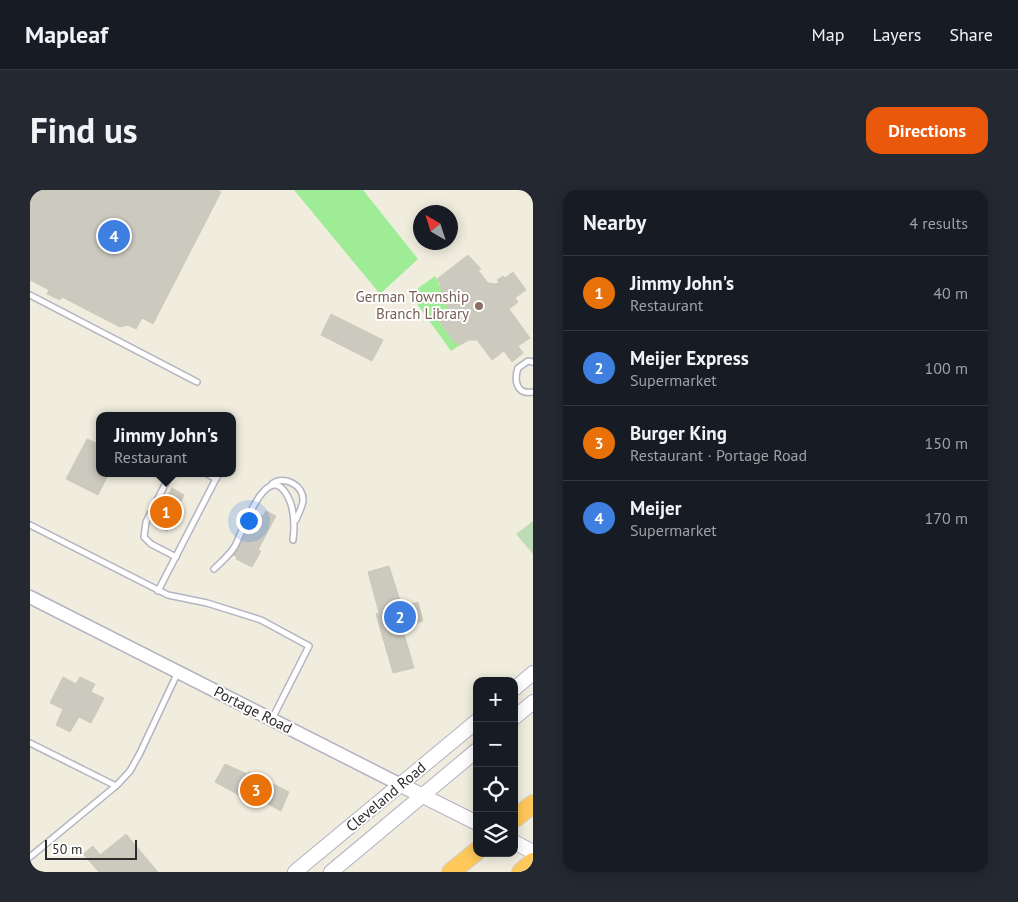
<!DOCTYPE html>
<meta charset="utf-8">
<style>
body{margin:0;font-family:"PT Sans",sans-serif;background:#242831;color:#f1f3f6}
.controls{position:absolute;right:15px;bottom:15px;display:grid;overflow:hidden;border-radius:10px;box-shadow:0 2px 12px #0003}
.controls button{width:45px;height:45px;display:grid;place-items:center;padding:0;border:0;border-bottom:1px solid #363941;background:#171b24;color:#f1f3f6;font:25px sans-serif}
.compass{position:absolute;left:383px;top:15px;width:45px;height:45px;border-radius:50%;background:#171b24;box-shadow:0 2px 12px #0003;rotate:321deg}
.scale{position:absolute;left:15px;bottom:12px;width:92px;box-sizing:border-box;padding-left:5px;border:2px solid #2d2d2d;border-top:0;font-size:14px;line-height:18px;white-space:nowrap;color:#2d2d2d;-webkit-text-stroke:4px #fff;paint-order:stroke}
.you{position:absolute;left:218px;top:330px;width:18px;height:18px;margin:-12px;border:4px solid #fff;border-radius:50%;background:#1a73e8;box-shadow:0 0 0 8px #1a73e833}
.badge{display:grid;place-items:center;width:32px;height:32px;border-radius:50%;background:#ea580c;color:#fff;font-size:16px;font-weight:700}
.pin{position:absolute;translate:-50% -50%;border:2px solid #fff;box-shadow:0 1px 5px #0006}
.popup{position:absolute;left:66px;top:222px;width:140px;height:65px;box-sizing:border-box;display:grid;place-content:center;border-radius:10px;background:#171b24;filter:drop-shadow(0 1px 4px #0005);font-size:16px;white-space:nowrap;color:#9ea1a6}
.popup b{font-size:19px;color:#f1f3f6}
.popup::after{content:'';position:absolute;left:50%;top:100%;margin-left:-10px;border:10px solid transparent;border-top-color:#171b24}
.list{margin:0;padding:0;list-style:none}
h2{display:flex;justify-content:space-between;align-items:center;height:65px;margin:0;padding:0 20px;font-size:21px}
h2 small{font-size:16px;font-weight:400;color:#9ea1a6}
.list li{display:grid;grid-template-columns:32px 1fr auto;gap:15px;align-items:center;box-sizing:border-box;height:75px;padding:0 20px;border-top:1px solid #363941}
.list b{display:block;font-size:19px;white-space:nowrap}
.list p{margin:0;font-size:16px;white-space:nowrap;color:#9ea1a6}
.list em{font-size:16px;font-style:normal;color:#9ea1a6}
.icon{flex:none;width:28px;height:28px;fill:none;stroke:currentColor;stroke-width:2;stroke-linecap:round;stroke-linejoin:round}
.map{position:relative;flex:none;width:503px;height:682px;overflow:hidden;border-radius:15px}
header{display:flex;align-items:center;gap:30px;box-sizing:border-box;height:70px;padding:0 25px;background:#171b24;border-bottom:1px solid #363941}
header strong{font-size:24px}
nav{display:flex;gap:28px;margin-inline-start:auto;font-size:18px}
.intro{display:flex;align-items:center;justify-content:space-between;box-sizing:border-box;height:120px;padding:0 30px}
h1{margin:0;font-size:35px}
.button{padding:12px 22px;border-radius:15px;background:#ea580c;color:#fff;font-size:18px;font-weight:700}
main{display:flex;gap:30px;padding:0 30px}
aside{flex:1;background:#171b24;border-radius:15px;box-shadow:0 2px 12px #0003}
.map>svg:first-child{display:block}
</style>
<header>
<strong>Mapleaf</strong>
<nav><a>Map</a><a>Layers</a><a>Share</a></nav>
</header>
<div class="intro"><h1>Find us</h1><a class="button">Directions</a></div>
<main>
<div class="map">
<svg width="503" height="682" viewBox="0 0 503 682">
<rect width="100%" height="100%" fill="#f0eddf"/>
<g fill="#9fec96">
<path d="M264 0H333L388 69 350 104Z"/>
<path d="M405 86 415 105 418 104 421 109 415 113 422 124 410 133 425 153 428 152 430 155 421 161 380 104Z"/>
</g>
<path fill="#bedcb4" d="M503 331V364L486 344Z"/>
<g fill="#ccc9be" stroke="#cccab8">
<path d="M0 0H188L191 2 123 134 112 128 106 139 98 135 90 137 32 107 30 110 17 104 19 100 0 90Z"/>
<path d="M438 65 451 79 448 80 458 93 466 94 469 92 467 90 473 86 475 88 483 82 496 100 485 108 488 112 479 119 500 148 488 156 493 163 482 172 474 161 462 170 447 150H439L430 155 428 152 426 154 410 132 422 124 415 113 421 109 418 104 415 106 409 96 411 95 407 89Z"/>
<path d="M301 124 353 150 342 171 291 145Z"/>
<path d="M57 249 70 255V283H79L68 305 36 289Z"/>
<path d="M142 298 154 305 137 341 122 333Z"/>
<path d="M236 321 246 326 228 360 231 361 222 377 206 369 207 367 203 365 226 322 233 326Z"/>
<path d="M359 376 372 417 388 412 393 431 372 437 384 478 363 483 350 438 346 424 349 423 338 382Z"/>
<path d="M33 487 46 494 50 487 65 494 61 502 74 508 61 533 49 527 40 542 26 535 33 519 20 513Z"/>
<path d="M195 574 217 584 219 582 225 585V587L241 597 243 594 259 602 251 621 223 606 220 611 185 592Z"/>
<path d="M96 644 128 682H69L53 664 63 656 70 665Z"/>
</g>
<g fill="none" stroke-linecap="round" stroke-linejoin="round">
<g stroke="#b3b3c2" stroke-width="8">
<g id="service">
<path d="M0 105 167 192"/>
<path d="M503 172 498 171 488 178C484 190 486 205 503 202"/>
<path d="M141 283 116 332 114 347 121 354 146 367"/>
<path d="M176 283 186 289"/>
<path d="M242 294C254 285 274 295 273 311 272 318 268 324 266 330"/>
<path d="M0 335 138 405 177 413 231 430 279 456 242 529"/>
<path d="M184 379C191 372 200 365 205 356 212 343 235 273 255 302 265 316 265 334 263 350"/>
<path d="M128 401 189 283"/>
<path d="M0 553 86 596"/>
<path d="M0 667 87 595 100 581 110 563 148 482"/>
</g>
</g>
<g stroke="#b3b3c2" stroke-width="15">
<path id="tertiary" d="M0 407 371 595"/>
</g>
<g stroke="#b3b3c2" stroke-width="16">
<g id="secondary">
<path d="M484 499 503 483"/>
<path d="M484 528 503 512"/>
<path d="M371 595 447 633"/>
<path d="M484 652 503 662"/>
<path d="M265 682 447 531"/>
<path d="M301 682 447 560"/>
</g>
</g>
<g stroke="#d1d1d1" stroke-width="20">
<g id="motorway">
<path d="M484 629 503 614"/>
<path d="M421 682 447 661"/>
<path d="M491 682 503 672"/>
</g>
</g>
<use href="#service" stroke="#fff" stroke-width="5"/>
<use href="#tertiary" stroke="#fff" stroke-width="12"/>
<use href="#secondary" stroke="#fff" stroke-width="14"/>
<use href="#motorway" stroke="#ffc85b" stroke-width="18"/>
</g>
<circle fill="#8d6e63" stroke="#fff" stroke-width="2" cx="449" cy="116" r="5"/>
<g text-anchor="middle" stroke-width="4" stroke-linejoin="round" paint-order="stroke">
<g font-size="15" fill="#785e54" stroke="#fff" text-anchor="end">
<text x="439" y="112">German Township<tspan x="439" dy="17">Branch Library</tspan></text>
</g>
<g font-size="15" fill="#2d2d2d" stroke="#fff">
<text transform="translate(223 520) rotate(27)" y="5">Portage Road</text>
<text transform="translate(356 607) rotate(-40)" y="5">Cleveland Road</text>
</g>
</g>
</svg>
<div class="controls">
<button>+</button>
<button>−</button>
<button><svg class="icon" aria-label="locate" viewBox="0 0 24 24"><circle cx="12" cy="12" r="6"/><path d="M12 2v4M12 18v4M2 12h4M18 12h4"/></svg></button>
<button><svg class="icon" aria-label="layers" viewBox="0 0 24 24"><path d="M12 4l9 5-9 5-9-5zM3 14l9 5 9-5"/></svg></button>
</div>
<svg class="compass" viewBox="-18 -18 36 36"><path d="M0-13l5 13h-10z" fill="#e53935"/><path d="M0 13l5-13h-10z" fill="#9ea1a6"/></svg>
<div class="scale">50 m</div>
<div class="you"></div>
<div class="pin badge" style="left:136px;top:322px;background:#e8710a">1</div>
<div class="popup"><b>Jimmy John's</b>Restaurant</div>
<div class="pin badge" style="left:370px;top:427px;background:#3f7fe0">2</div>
<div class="pin badge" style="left:226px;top:600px;background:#e8710a">3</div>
<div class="pin badge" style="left:84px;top:46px;background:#3f7fe0">4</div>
</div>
<aside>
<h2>Nearby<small>4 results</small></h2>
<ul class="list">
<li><span class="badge" style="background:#e8710a">1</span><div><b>Jimmy John's</b><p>Restaurant</p></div><em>40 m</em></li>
<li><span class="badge" style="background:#3f7fe0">2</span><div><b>Meijer Express</b><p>Supermarket</p></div><em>100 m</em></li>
<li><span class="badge" style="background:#e8710a">3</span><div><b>Burger King</b><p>Restaurant · Portage Road</p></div><em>150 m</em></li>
<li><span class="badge" style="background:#3f7fe0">4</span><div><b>Meijer</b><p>Supermarket</p></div><em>170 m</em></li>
</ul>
</aside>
</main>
